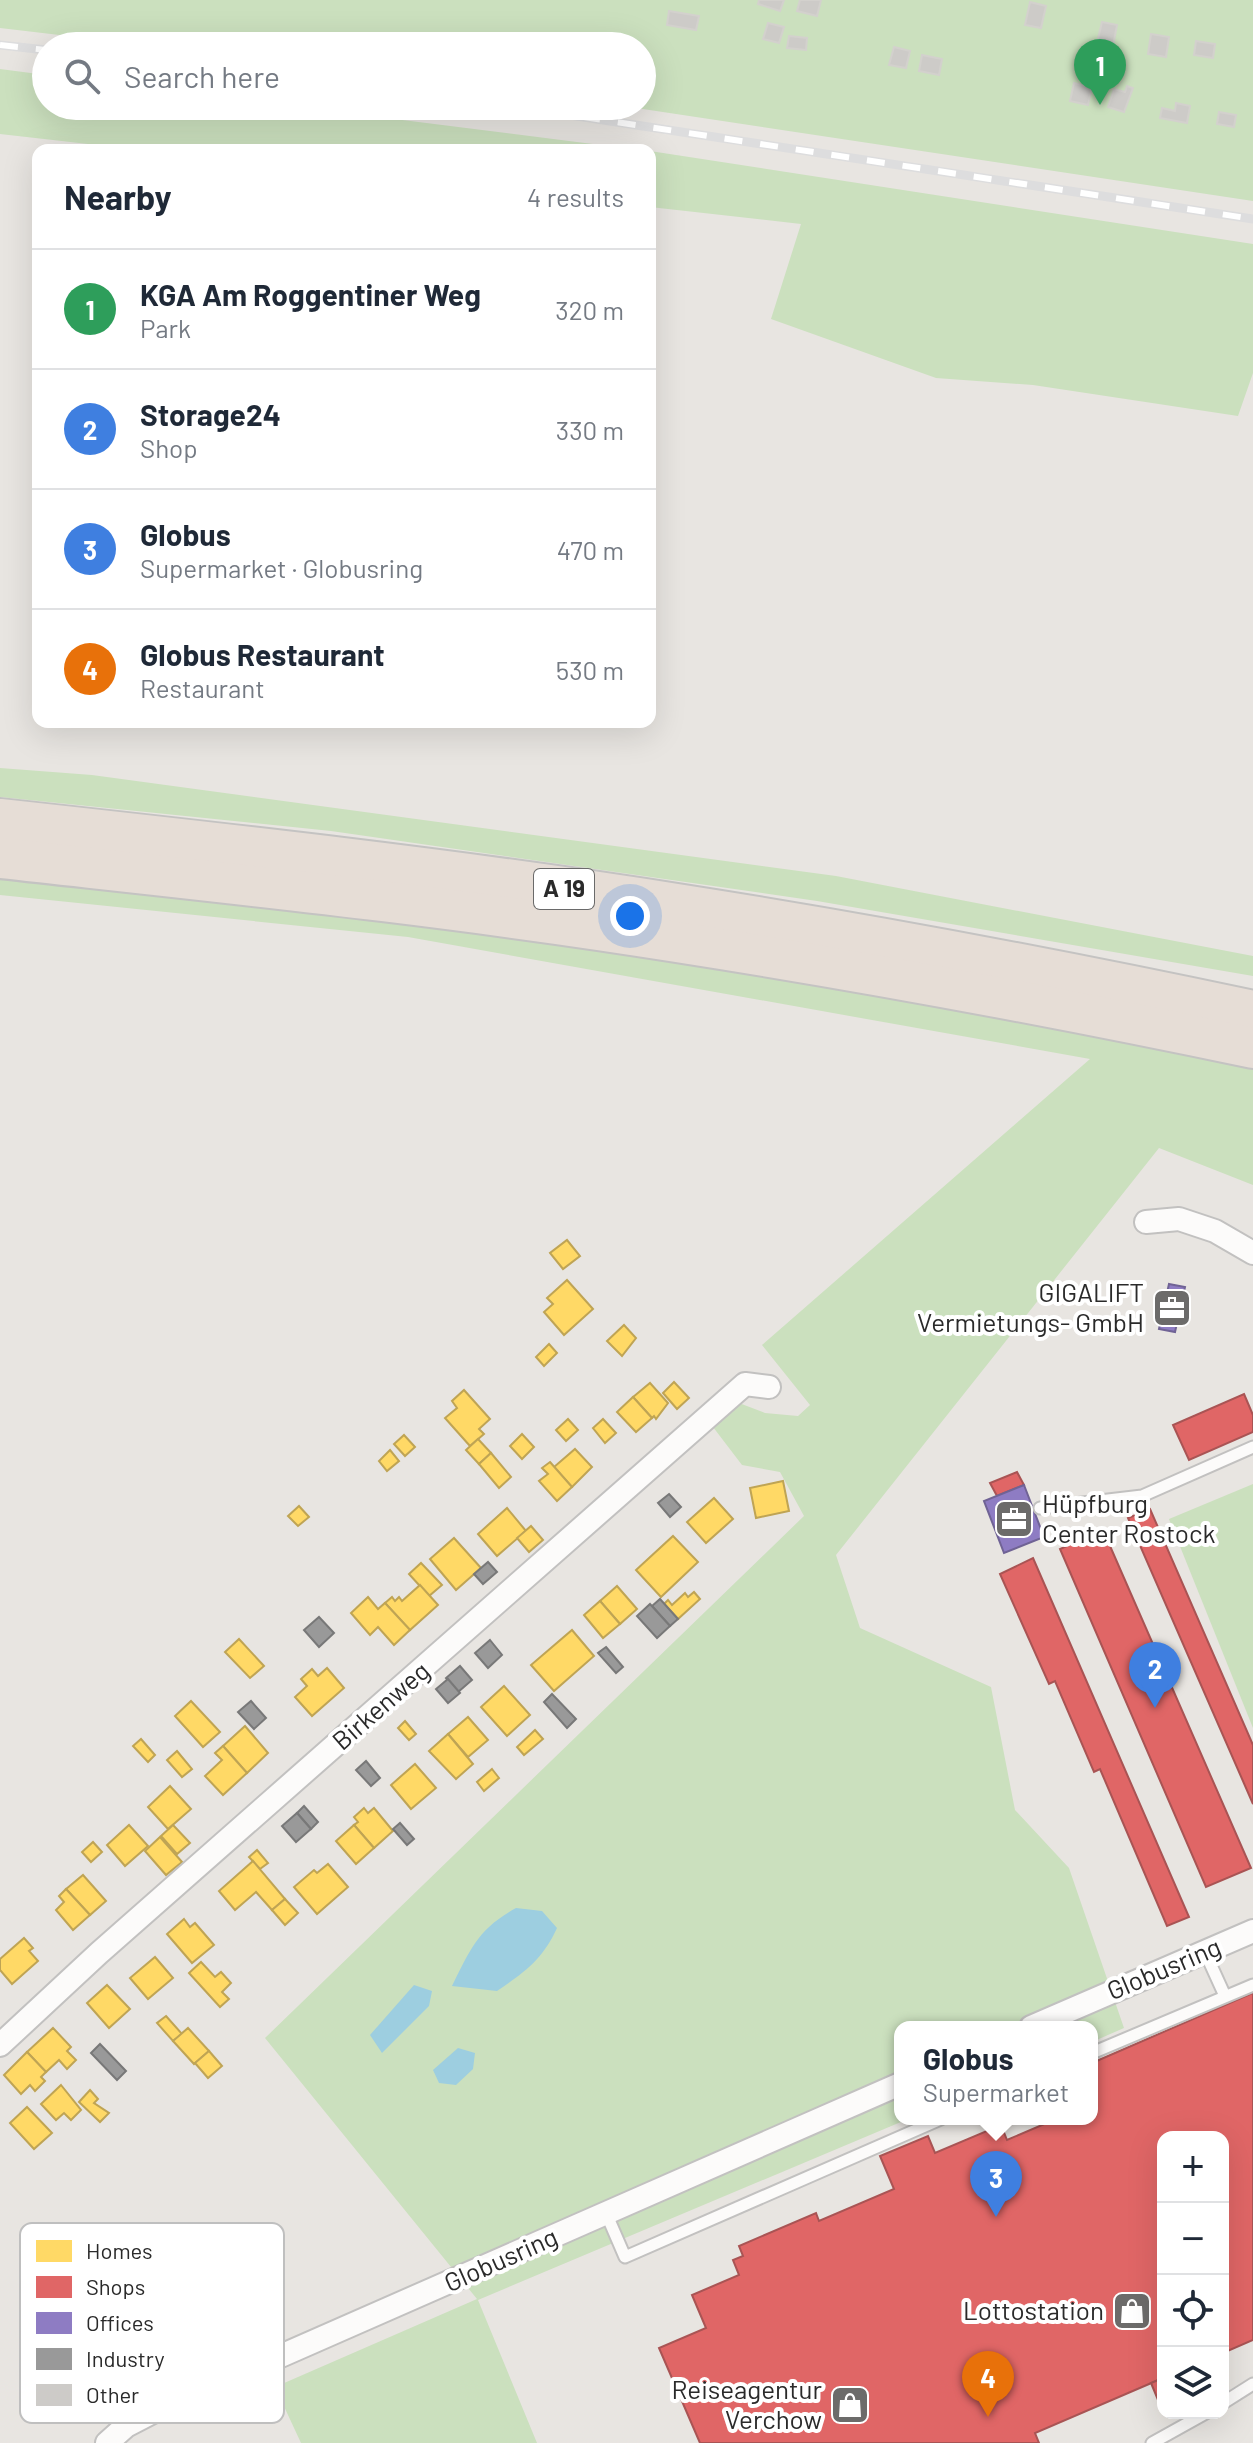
<!DOCTYPE html>
<meta charset="utf-8">
<style>
body{margin:0;font-family:Barlow,sans-serif;background:#f6f6f7;color:#1f2937}
.controls{position:absolute;right:24px;bottom:24px;display:grid;overflow:hidden;border-radius:16px;box-shadow:0 8px 32px #0002}
.controls button{width:72px;height:72px;display:grid;place-items:center;padding:0;border:0;border-bottom:2px solid #e0e1e3;background:#fff;color:#1f2937;font:40px sans-serif}
.you{position:absolute;left:630px;top:916px;width:28px;height:28px;margin:-20px;border:6px solid #fff;border-radius:50%;background:#1a73e8;box-shadow:0 0 0 12px #1a73e833}
.badge{display:grid;place-items:center;width:52px;height:52px;border-radius:50%;background:#6c6b6a;color:#fff;font-size:26px;font-weight:700}
.pin{position:absolute;translate:-50% -66px;filter:drop-shadow(0 2px 4px #0008)}
.pin::after{content:'';position:absolute;top:42px;width:28px;height:24px;background:inherit;clip-path:polygon(0 0,100% 0,50% 100%)}
.popup{position:absolute;left:894px;top:2021px;width:204px;height:104px;box-sizing:border-box;display:grid;place-content:center;border-radius:16px;background:#fff;filter:drop-shadow(0 2px 6px #0005);font-size:26px;white-space:nowrap;color:#747a83}
.popup b{font-size:30px;color:#1f2937}
.popup::after{content:'';position:absolute;left:50%;top:100%;margin-left:-16px;border:16px solid transparent;border-top-color:#fff}
.list{margin:0;padding:0;list-style:none}
h2{display:flex;justify-content:space-between;align-items:center;height:104px;margin:0;padding:0 32px;font-size:34px}
h2 small{font-size:26px;font-weight:400;color:#747a83}
.list li{display:grid;grid-template-columns:52px 1fr auto;gap:24px;align-items:center;box-sizing:border-box;height:120px;padding:0 32px;border-top:2px solid #e0e1e3}
.list b{display:block;font-size:30px;white-space:nowrap}
.list p{margin:0;font-size:26px;white-space:nowrap;color:#747a83}
.list em{font-size:26px;font-style:normal;color:#747a83}
.icon{flex:none;width:44px;height:44px;fill:none;stroke:currentColor;stroke-width:2;stroke-linecap:round;stroke-linejoin:round}
.map{position:relative;flex:none;width:1253px;height:2443px;overflow:hidden}
.search{position:absolute;background:#fff;box-shadow:0 8px 32px #0002;left:32px;top:32px;width:624px;height:88px;display:flex;align-items:center;gap:20px;box-sizing:border-box;padding:0 28px;border-radius:44px;color:#747a83;font-size:30px}
.panel{position:absolute;background:#fff;box-shadow:0 8px 32px #0002;left:32px;top:144px;width:624px;height:584px;border-radius:16px}
.map>svg:first-child{display:block}
</style>
<div class="map">
<svg width="1253" height="2443" viewBox="0 0 1253 2443">
<rect width="100%" height="100%" fill="#e8e5e1"/>
<g fill="#cbe0be">
<path d="M0 0H1253V201L623 106H642V46H153L0 28Z"/>
<path d="M0 69 46 75V106H291L640 150H141L0 134Z"/>
<path d="M650 151 1253 244V373L1238 416 1033 385 936 378 771 319 801 224 650 207Z"/>
<path d="M0 768 92 775 836 876 1253 956V976L817 901 331 831 0 797Z"/>
<path d="M0 879C421 918 839 982 1253 1069V1185L1159 1148 836 1555 860 1628 991 1687 1015 1810 1069 1868 1124 2028 1092 2042V2027H900V2119H908L478 2300 537 2443H301L275 2387 477 2299 265 2038 804 1516 780 1472 742 1465 713 1427 739 1403 765 1413 798 1416 810 1405 762 1345 1090 1059 408 937 0 895Z"/>
<path d="M1253 1484V1728L1169 1519Z"/>
</g>
<g fill="#9dcee0">
<path d="M516 1908 542 1911 557 1928C543 1959 525 1972 497 1991L452 1986C471 1948 478 1929 516 1908Z"/>
<path d="M414 1985 432 1991 429 2006 382 2053 370 2035Z"/>
<path d="M458 2048 475 2053 473 2069 456 2085 439 2083 433 2070Z"/>
</g>
<g fill="#ffd966" stroke="#bfa454" stroke-width="2">
<path d="M567 1240 580 1256 563 1269 550 1253Z"/>
<path d="M567 1280 593 1309 564 1335 544 1312 553 1304 547 1298Z"/>
<path d="M624 1325 636 1338 622 1356 607 1341Z"/>
<path d="M549 1344 557 1353 544 1366 536 1357Z"/>
<path d="M674 1382 689 1398 677 1409 663 1393Z"/>
<path d="M650 1383 668 1403 656 1419 654 1416 652 1418 633 1397Z"/>
<path d="M464 1390 490 1419 479 1429 484 1434 470 1446 445 1418 457 1408 452 1401Z"/>
<path d="M633 1397 652 1418 636 1432 617 1412Z"/>
<path d="M568 1419 578 1430 566 1441 556 1430Z"/>
<path d="M603 1419 616 1433 605 1443 593 1428Z"/>
<path d="M522 1434 534 1447 522 1459 510 1446Z"/>
<path d="M404 1435 415 1447 405 1456 394 1444Z"/>
<path d="M478 1439 491 1453 479 1464 466 1450Z"/>
<path d="M575 1449 592 1467 572 1487 554 1467Z"/>
<path d="M390 1450 399 1461 387 1471 379 1461Z"/>
<path d="M491 1453 511 1477 499 1488 479 1464Z"/>
<path d="M550 1462 572 1487 557 1501 539 1481 548 1474 542 1468Z"/>
<path d="M783 1481 789 1511 756 1518 750 1488Z"/>
<path d="M714 1498 733 1519 706 1543 687 1522Z"/>
<path d="M299 1506 309 1517 298 1526 288 1516Z"/>
<path d="M507 1508 526 1531 497 1556 478 1534Z"/>
<path d="M531 1526 543 1540 529 1552 517 1538Z"/>
<path d="M673 1536 698 1562 661 1597 636 1570Z"/>
<path d="M454 1538 481 1568 456 1590 430 1559Z"/>
<path d="M421 1563 442 1585 429 1596 409 1574Z"/>
<path d="M420 1585 438 1605 410 1630 385 1603 392 1597 395 1601 399 1597 402 1601Z"/>
<path d="M617 1586 637 1609 620 1624 600 1601Z"/>
<path d="M694 1592 700 1599 678 1619 664 1604 668 1600 672 1605 685 1593 688 1597Z"/>
<path d="M368 1597 378 1609 385 1603 410 1630 394 1645 378 1627 370 1635 351 1613Z"/>
<path d="M600 1601 620 1624 603 1638 584 1615Z"/>
<path d="M572 1630 594 1656 554 1691 531 1665Z"/>
<path d="M239 1639 264 1666 250 1678 225 1652Z"/>
<path d="M327 1668 344 1688 312 1716 295 1697 307 1686 301 1679 312 1669 318 1676Z"/>
<path d="M504 1686 530 1715 507 1736 481 1707Z"/>
<path d="M191 1701 220 1732 203 1747 175 1716Z"/>
<path d="M468 1717 488 1740 468 1757 448 1734Z"/>
<path d="M405 1721 416 1734 409 1740 398 1728Z"/>
<path d="M245 1726 268 1753 247 1773 223 1746Z"/>
<path d="M535 1730 543 1739 524 1755 517 1747Z"/>
<path d="M448 1734 473 1764 456 1779 429 1751Z"/>
<path d="M141 1739 155 1755 148 1762 133 1746Z"/>
<path d="M223 1746 247 1773 223 1795 205 1776 222 1760 215 1753Z"/>
<path d="M177 1751 192 1769 182 1777 167 1760Z"/>
<path d="M415 1764 436 1788 411 1809 391 1785Z"/>
<path d="M492 1769 499 1778 484 1791 477 1782Z"/>
<path d="M170 1786 191 1809 168 1829 148 1807Z"/>
<path d="M364 1808 368 1813 374 1808 393 1831 374 1848 354 1825 358 1822 354 1817Z"/>
<path d="M129 1825 148 1846 125 1866 107 1845Z"/>
<path d="M173 1825 190 1843 177 1854 161 1836Z"/>
<path d="M354 1825 374 1848 356 1864 336 1841Z"/>
<path d="M160 1837 182 1862 166 1875 145 1851Z"/>
<path d="M93 1842 102 1852 91 1862 82 1852Z"/>
<path d="M257 1850 268 1863 260 1869 249 1857Z"/>
<path d="M253 1861 285 1899 272 1910 256 1892 235 1910 219 1891Z"/>
<path d="M328 1864 348 1887 317 1914 294 1887 314 1870 317 1873Z"/>
<path d="M83 1875 106 1901 90 1915 66 1889Z"/>
<path d="M66 1889 90 1915 73 1930 56 1910 64 1902 59 1896Z"/>
<path d="M285 1899 298 1913 285 1925 272 1910Z"/>
<path d="M184 1919 190 1927 195 1923 214 1945 192 1963 167 1934Z"/>
<path d="M24 1938 33 1948 29 1951 38 1961 12 1984 0 1970V1959Z"/>
<path d="M155 1957 173 1978 148 1999 130 1978Z"/>
<path d="M201 1962 215 1977 221 1972 231 1983 222 1992 229 1999 220 2007 189 1973Z"/>
<path d="M107 1985 130 2009 109 2028 87 2003Z"/>
<path d="M166 2016 182 2034 173 2041 157 2023Z"/>
<path d="M53 2028 71 2047 67 2051 76 2060 67 2069 59 2060 46 2072 27 2052Z"/>
<path d="M188 2028 209 2051 194 2064 173 2041Z"/>
<path d="M209 2051 222 2066 208 2078 195 2063Z"/>
<path d="M27 2052 46 2072 41 2077 45 2081 35 2091 30 2085 21 2094 4 2075Z"/>
<path d="M61 2085 81 2110 71 2120 64 2113 56 2120 41 2104Z"/>
<path d="M90 2090 98 2099 94 2103 109 2113 100 2122 79 2102Z"/>
<path d="M27 2107 52 2133 34 2149 10 2123Z"/>
</g>
<g fill="#e06666" stroke="#a95454" stroke-width="2">
<path d="M1244 1394 1253 1415V1432L1189 1460 1173 1425Z"/>
<path d="M1017 1472 1024 1485 997 1496 990 1483Z"/>
<path d="M1150 1509 1253 1745V1804L1128 1518Z"/>
<path d="M1103 1530 1251 1868 1206 1887 1060 1549Z"/>
<path d="M1033 1558 1189 1917 1167 1926 1100 1769 1094 1772 1055 1681 1049 1684 1000 1574Z"/>
<path d="M1253 1993V2340L1223 2353V2137H1163V2378L1035 2433 1039 2443H700L659 2348 706 2328 692 2295 739 2275 733 2260 743 2256 739 2246 816 2213 819 2221 894 2189 880 2156 928 2136 935 2153 1001 2125 1007 2140 1056 2119H1092V2063Z"/>
<path d="M1163 2378V2398L1158 2400 1151 2383Z"/>
</g>
<g fill="#8e7cc3" stroke="#706395" stroke-width="2">
<path d="M1169 1284 1185 1287 1175 1332 1159 1329Z"/>
<path d="M1024 1485 1044 1537 1004 1553 984 1501Z"/>
</g>
<g fill="#999" stroke="#787878" stroke-width="2">
<path d="M669 1494 681 1507 670 1517 658 1503Z"/>
<path d="M488 1562 497 1572 483 1584 474 1574Z"/>
<path d="M660 1599 678 1619 670 1626 652 1606Z"/>
<path d="M650 1604 670 1626 657 1638 637 1616Z"/>
<path d="M319 1617 334 1633 319 1647 304 1630Z"/>
<path d="M490 1640 502 1655 488 1668 475 1653Z"/>
<path d="M606 1647 623 1667 616 1673 598 1653Z"/>
<path d="M460 1666 472 1680 458 1692 446 1678Z"/>
<path d="M448 1679 460 1693 448 1703 436 1689Z"/>
<path d="M552 1694 576 1719 567 1728 544 1702Z"/>
<path d="M251 1701 266 1718 254 1729 238 1712Z"/>
<path d="M366 1761 380 1778 371 1786 356 1770Z"/>
<path d="M304 1806 318 1822 311 1829 297 1813Z"/>
<path d="M297 1813 311 1829 296 1842 282 1826Z"/>
<path d="M400 1823 414 1839 407 1845 393 1829Z"/>
<path d="M100 2044 126 2071 117 2080 91 2053Z"/>
</g>
<g fill="#cdcbc8" stroke="#d3d1cd" stroke-width="2">
<path d="M759 0H784L780 11 758 4Z"/>
<path d="M800 0H821L817 16 797 11Z"/>
<path d="M1030 2 1046 6 1041 28 1025 25Z"/>
<path d="M669 11 699 16 696 30 667 25Z"/>
<path d="M1102 22 1117 25 1113 46 1097 43Z"/>
<path d="M768 23 784 27 779 43 763 39Z"/>
<path d="M1151 34 1169 37 1166 57 1148 54Z"/>
<path d="M789 36 807 38 806 50 787 48Z"/>
<path d="M1196 41 1215 44 1213 58 1194 55Z"/>
<path d="M894 47 910 51 906 68 889 65Z"/>
<path d="M922 55 942 59 939 75 919 71Z"/>
<path d="M1074 83 1092 87 1088 105 1070 101Z"/>
<path d="M1127 86 1133 88 1124 112 1108 107 1114 89 1125 92Z"/>
<path d="M1176 103 1190 106 1187 123 1160 118 1162 108 1175 111Z"/>
<path d="M1219 112 1236 115 1234 127 1217 124Z"/>
</g>
<g fill="none" stroke-linecap="round" stroke-linejoin="round">
<g stroke="#c2c1c0" stroke-width="15">
<g id="lane">
<path d="M1040 1508 1142 1496 1253 1447"/>
<path d="M1205 1952 1225 1996"/>
<path d="M1092 2053 1253 1985"/>
<path d="M606 2213 625 2257 941 2119"/>
<path d="M1223 2403 1253 2384"/>
<path d="M1152 2443 1206 2413"/>
</g>
</g>
<g stroke="#c2c1c0" stroke-width="26">
<g id="street">
<path d="M1146 1222 1179 1219 1215 1231 1253 1253"/>
<path d="M1031 2027 1253 1931"/>
<path d="M0 2045 99 1953 745 1384 769 1387"/>
<path d="M107 2443 126 2426 153 2412 900 2084"/>
</g>
</g>
<g stroke="#c4c3c2" stroke-width="44">
<g id="highway">
<path d="M0 819C228 844 456 869 683 905 874 935 1064 971 1253 1011"/>
<path d="M0 858C226 883 452 906 677 942 869 972 1062 1008 1253 1048"/>
</g>
</g>
<use href="#lane" stroke="#fcfbfa" stroke-width="11"/>
<use href="#street" stroke="#fcfbfa" stroke-width="22"/>
<use href="#highway" stroke="#e6ddd6" stroke-width="40"/>
<g stroke="#ddddde" stroke-width="9">
<g id="rail">
<path d="M0 45 46 50"/>
<path d="M511 106 1253 219"/>
</g>
</g>
<use href="#rail" stroke="#fff" stroke-width="6" stroke-dasharray="18" stroke-linecap="butt"/>
</g>
<defs>
<g id="office-square" transform="scale(2)"><rect x="-9" y="-9" width="18" height="18" rx="4" fill="#6c6b6a" stroke="#fff"/><path d="M-6-3h4V-5.5h4V-3h4V5H-6ZM-1-4.5V-3h2v-1.5ZM-6 0V1H6V0Z" fill="#fff"/></g>
<g id="shop-square" transform="scale(2)"><rect x="-9" y="-9" width="18" height="18" rx="4" fill="#6c6b6a" stroke="#fff"/><path d="M-5-2.5h2.3a2.7 3.5 0 0 1 5.4 0H5L5.5 6h-11ZM-1.5-2.5h3a1.5 2.3 0 0 0-3 0Z" fill="#fff"/></g>
</defs>
<g fill-rule="evenodd">
<use href="#office-square" x="1172" y="1308"/>
<use href="#office-square" x="1014" y="1519"/>
<use href="#shop-square" x="1132" y="2311"/>
<use href="#shop-square" x="850" y="2405"/>
</g>
<g text-anchor="middle" stroke-width="8" stroke-linejoin="round" paint-order="stroke">
<rect fill="#fff" stroke="#6a6a6a" stroke-width="2" x="534" y="869" width="60" height="40" rx="6"/>
<g font-size="24" font-weight="bold" fill="#2a2a2a">
<text x="564" y="897">A 19</text>
</g>
<g font-size="26" fill="#2a2a2a" stroke="#fff" text-anchor="end">
<text x="1144" y="1302">GIGALIFT<tspan x="1144" dy="30">Vermietungs- GmbH</tspan></text>
<text x="1042" y="1513" text-anchor="start">Hüpfburg<tspan x="1042" dy="30">Center Rostock</tspan></text>
<text x="1104" y="2320">Lottostation</text>
<text x="822" y="2399">Reiseagentur<tspan x="822" dy="30">Verchow</tspan></text>
</g>
<g font-size="26" fill="#2a2a2a" stroke="#fff">
<text transform="translate(381 1706) rotate(-41)" y="9">Birkenweg</text>
<text transform="translate(1164 1969) rotate(-23)" y="9">Globusring</text>
<text transform="translate(501 2260) rotate(-24)" y="9">Globusring</text>
</g>
</g>
<rect x="20" y="2223" width="264" height="200" rx="12" fill="#fff" stroke="#bfbfbf" stroke-width="2"/>
<rect x="36" y="2240" width="36" height="22" fill="#ffd966"/>
<rect x="36" y="2276" width="36" height="22" fill="#e06666"/>
<rect x="36" y="2312" width="36" height="22" fill="#8e7cc3"/>
<rect x="36" y="2348" width="36" height="22" fill="#999"/>
<rect x="36" y="2384" width="36" height="22" fill="#cdcbc8"/>
<g font-size="22" fill="#2a2a2a">
<text x="86" y="2259">Homes</text>
<text x="86" y="2295">Shops</text>
<text x="86" y="2331">Offices</text>
<text x="86" y="2367">Industry</text>
<text x="86" y="2403">Other</text>
</g>
</svg>
<div class="controls">
<button>+</button>
<button>−</button>
<button><svg class="icon" aria-label="locate" viewBox="0 0 24 24"><circle cx="12" cy="12" r="6"/><path d="M12 2v4M12 18v4M2 12h4M18 12h4"/></svg></button>
<button><svg class="icon" aria-label="layers" viewBox="0 0 24 24"><path d="M12 4l9 5-9 5-9-5zM3 14l9 5 9-5"/></svg></button>
</div>
<div class="you"></div>
<div class="pin badge" style="left:1100px;top:105px;background:#2e9e5b">1</div>
<div class="pin badge" style="left:1155px;top:1708px;background:#3f7fe0">2</div>
<div class="pin badge" style="left:996px;top:2217px;background:#3f7fe0">3</div>
<div class="popup"><b>Globus</b>Supermarket</div>
<div class="pin badge" style="left:988px;top:2417px;background:#e8710a">4</div>
<div class="search"><svg class="icon" aria-label="search" viewBox="0 0 24 24"><circle cx="10" cy="10" r="6"/><path d="M15 15l6 6"/></svg>Search here</div>
<section class="panel">
<h2>Nearby<small>4 results</small></h2>
<ul class="list">
<li><span class="badge" style="background:#2e9e5b">1</span><div><b>KGA Am Roggentiner Weg</b><p>Park</p></div><em>320 m</em></li>
<li><span class="badge" style="background:#3f7fe0">2</span><div><b>Storage24</b><p>Shop</p></div><em>330 m</em></li>
<li><span class="badge" style="background:#3f7fe0">3</span><div><b>Globus</b><p>Supermarket · Globusring</p></div><em>470 m</em></li>
<li><span class="badge" style="background:#e8710a">4</span><div><b>Globus Restaurant</b><p>Restaurant</p></div><em>530 m</em></li>
</ul>
</section>
</div>
